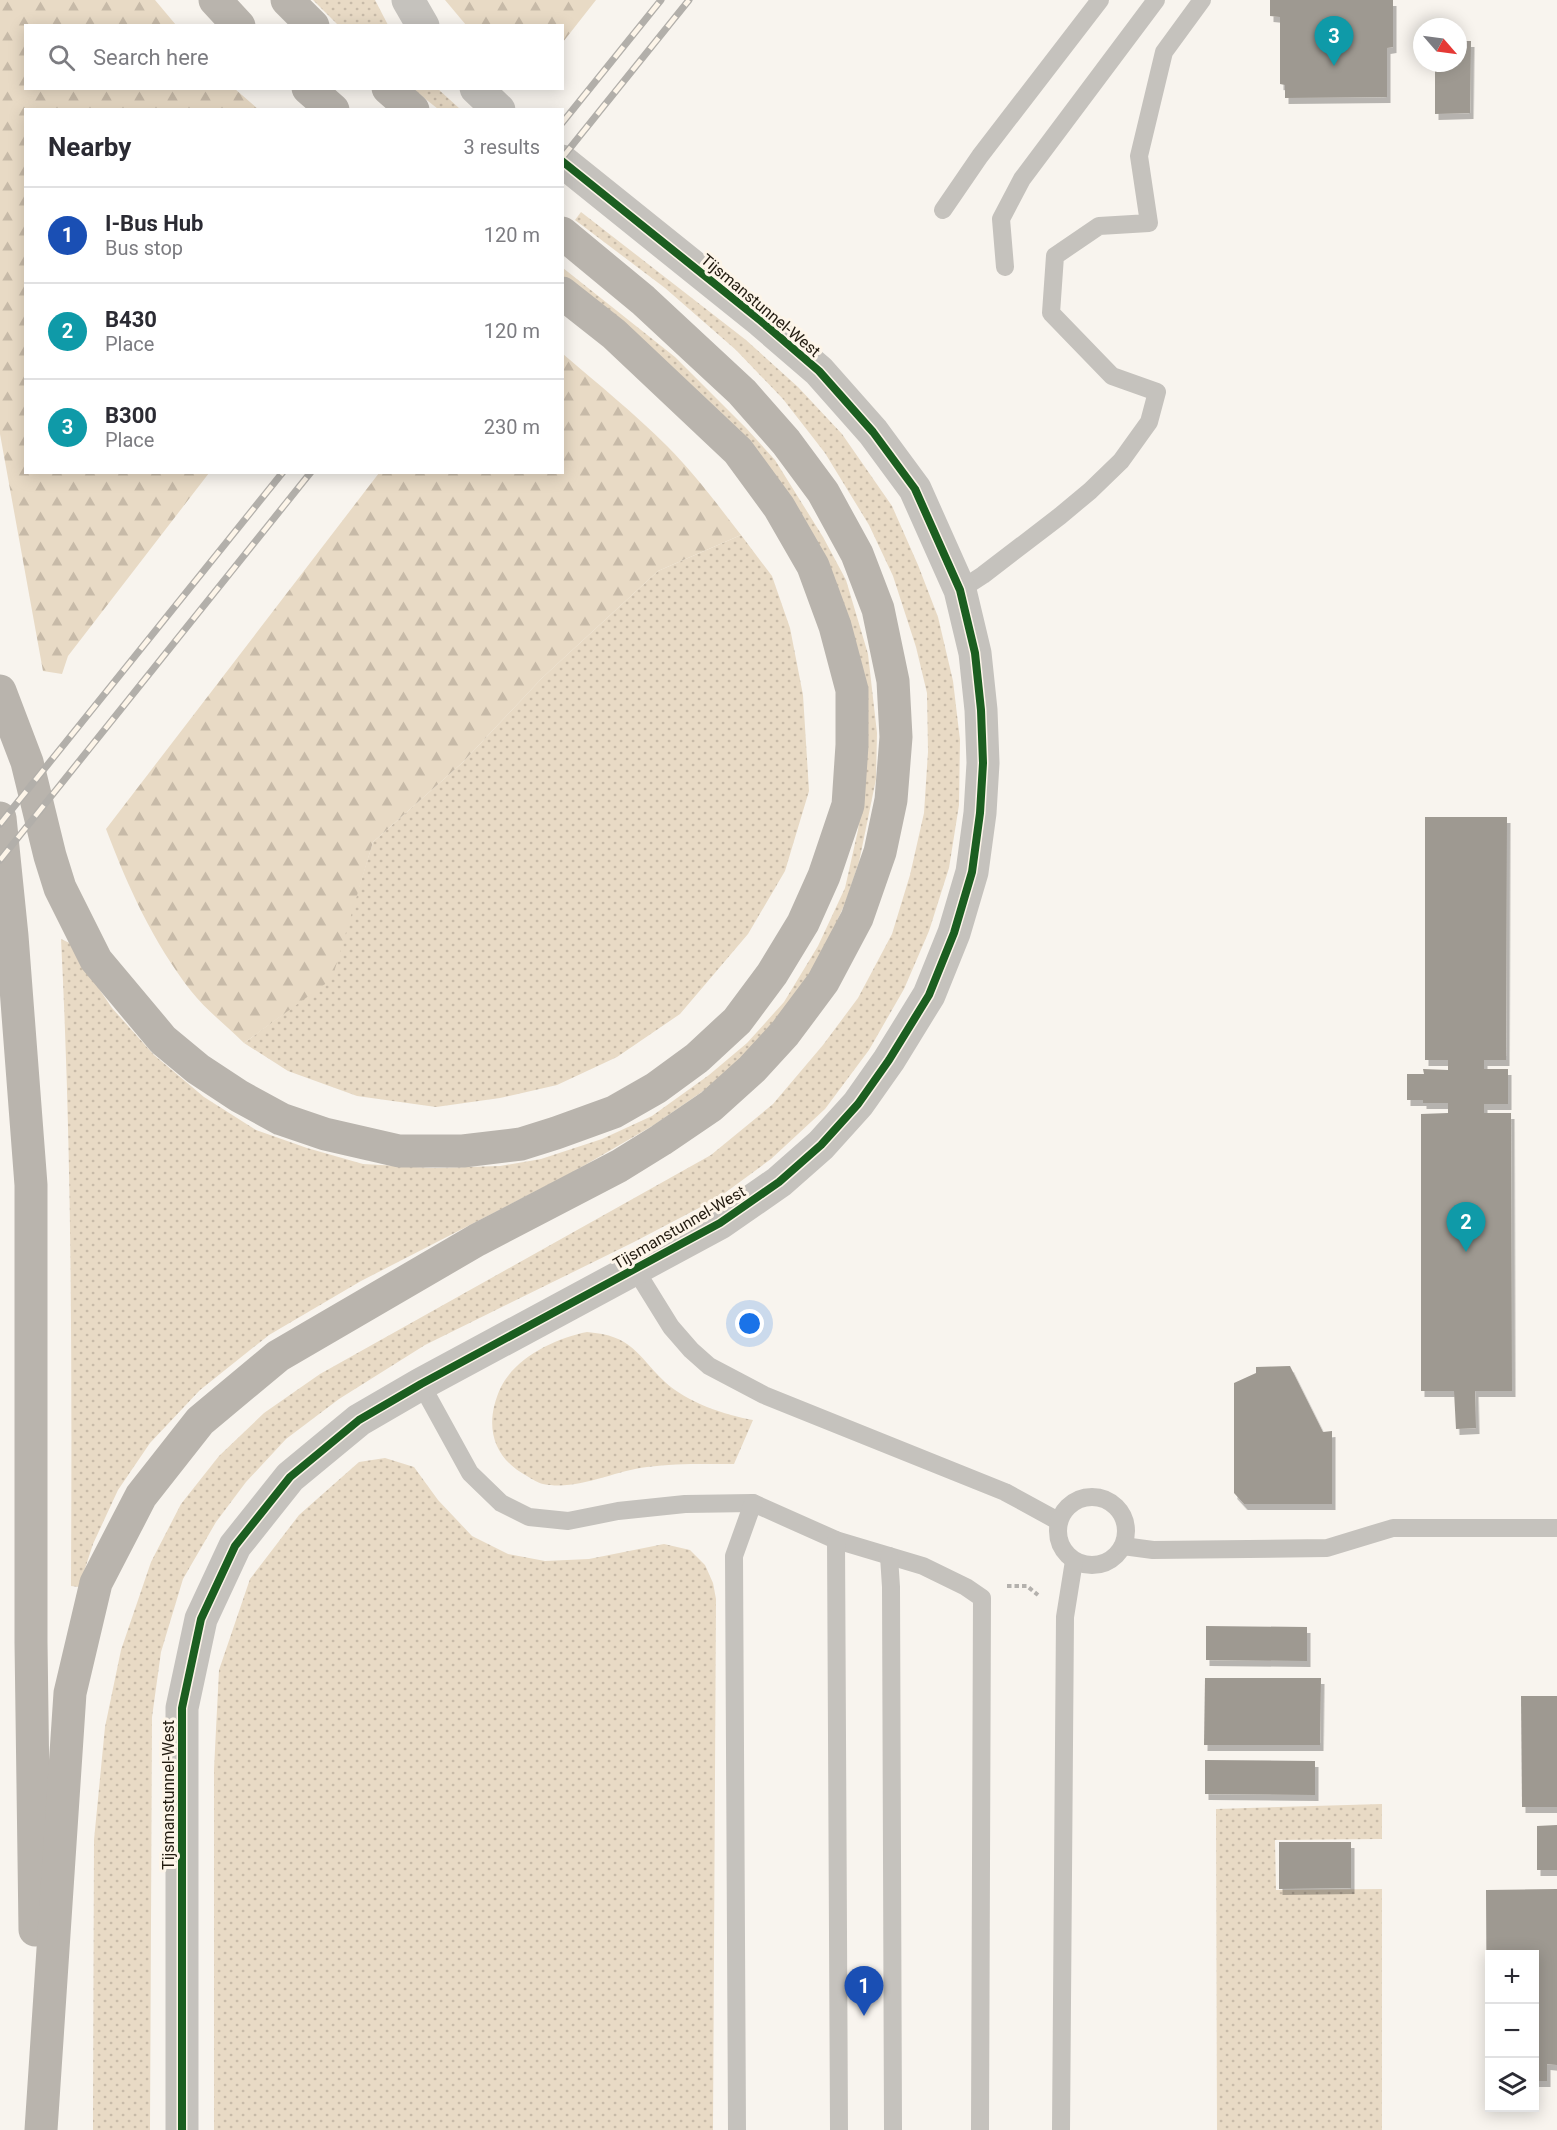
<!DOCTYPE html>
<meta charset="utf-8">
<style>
body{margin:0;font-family:Roboto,sans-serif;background:#f2f2f3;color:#2b2b33}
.controls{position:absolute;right:18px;bottom:18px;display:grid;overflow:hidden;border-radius:0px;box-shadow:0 3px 15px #0003}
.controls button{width:54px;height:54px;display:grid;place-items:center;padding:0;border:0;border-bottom:2px solid #e1e1e2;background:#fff;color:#2b2b33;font:30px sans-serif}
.compass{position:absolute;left:1413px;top:18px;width:54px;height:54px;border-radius:50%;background:#fff;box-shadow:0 3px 15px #0003;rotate:118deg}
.you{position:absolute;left:750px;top:1324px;width:21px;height:21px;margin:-15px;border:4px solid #fff;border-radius:50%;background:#1a73e8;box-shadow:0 0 0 9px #1a73e833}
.badge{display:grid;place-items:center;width:39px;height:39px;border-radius:50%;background:#6d675e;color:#fff;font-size:20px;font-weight:700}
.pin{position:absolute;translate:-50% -50px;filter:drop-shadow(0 2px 3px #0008)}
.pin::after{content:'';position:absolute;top:32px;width:21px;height:18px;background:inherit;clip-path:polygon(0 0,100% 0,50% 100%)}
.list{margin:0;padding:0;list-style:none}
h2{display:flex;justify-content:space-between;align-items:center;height:78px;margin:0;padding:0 24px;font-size:26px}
h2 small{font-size:20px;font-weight:400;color:#7c7c81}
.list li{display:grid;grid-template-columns:39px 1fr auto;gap:18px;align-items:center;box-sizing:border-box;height:96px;padding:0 24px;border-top:2px solid #e1e1e2}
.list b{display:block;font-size:22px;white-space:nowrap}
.list p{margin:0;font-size:20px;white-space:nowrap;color:#7c7c81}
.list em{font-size:20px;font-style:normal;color:#7c7c81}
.icon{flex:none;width:33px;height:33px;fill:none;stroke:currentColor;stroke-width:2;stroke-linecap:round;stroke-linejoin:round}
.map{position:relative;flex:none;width:1557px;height:2130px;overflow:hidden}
.search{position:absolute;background:#fff;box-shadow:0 3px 15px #0003;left:24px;top:24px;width:540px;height:66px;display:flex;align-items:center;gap:15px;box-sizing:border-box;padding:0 21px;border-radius:0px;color:#7c7c81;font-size:22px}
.panel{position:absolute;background:#fff;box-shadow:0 3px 15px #0003;left:24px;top:108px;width:540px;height:366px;border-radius:0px}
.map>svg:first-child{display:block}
</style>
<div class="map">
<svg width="1557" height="2130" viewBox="0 0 1557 2130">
<defs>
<pattern id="grass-dots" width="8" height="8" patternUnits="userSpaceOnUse" patternTransform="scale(1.5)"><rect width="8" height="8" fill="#e8dac5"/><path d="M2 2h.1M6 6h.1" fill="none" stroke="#c7baa8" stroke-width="1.8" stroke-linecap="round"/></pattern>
<pattern id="forest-firs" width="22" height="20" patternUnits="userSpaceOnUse" patternTransform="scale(1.5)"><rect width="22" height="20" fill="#e8dac5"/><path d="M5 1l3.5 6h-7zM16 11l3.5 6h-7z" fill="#c7baa8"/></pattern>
<filter id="shadow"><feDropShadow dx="3.5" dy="6" stdDeviation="0" flood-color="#0004"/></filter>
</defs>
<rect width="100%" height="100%" fill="#f8f4ee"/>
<g fill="url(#grass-dots)">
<path d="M313 0H375L388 25H338Z"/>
<path d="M413 89H438L460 109H438Z"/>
<path d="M581 212 746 340 798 387 842 434 892 506 918 565 938 617 953 681 960 740 959 805 949 868 929 931 904 989 869 1050 825 1109 771 1159 718 1198 634 1242 425 1345 339 1399 286 1439 246 1482 216 1522 183 1579 161 1652 152 1717 150 2130H93L94 1840 105 1727 121 1650 151 1562 181 1504 219 1456 264 1413 320 1374 711 1155 773 1104 823 1045 858 998 892 934 910 875 924 813 928 752 927 693 916 647 893 576 869 525 825 453 783 399 736 350 665 288 575 220Z"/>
<path d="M563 268 675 357 746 428 775 460 823 537 846 580 868 654 877 733 876 779 859 862 846 901 815 971 749 1053 709 1087 654 1125 573 1172 361 1281 269 1335 200 1390 150 1443 118 1490 93 1544 79 1587 71 1586C72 1370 72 1155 61 939L74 945 83 965 112 1008 154 1055 204 1097 256 1130 307 1148 363 1164 433 1168 500 1166 541 1159 602 1139 652 1116 709 1075 747 1043 784 1002 818 946 845 888 858 830 865 771 818 550 563 282Z"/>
<path d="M741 535 772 576 790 628 803 695 809 791 785 871 748 934 680 1014 617 1057 557 1085 500 1098 436 1107 357 1096 288 1071 244 1043 286 1012 355 900 373 842 462 763 542 678 658 571Z"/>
<path d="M587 1332C633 1336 635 1353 665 1382 687 1402 724 1415 753 1420L734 1464C705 1464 676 1463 647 1467 613 1471 578 1491 543 1484 538 1483 532 1479 527 1476 491 1457 484 1423 501 1387 516 1357 556 1338 587 1332Z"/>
<path d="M385 1458 414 1467 438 1500 472 1536 508 1554 545 1561 589 1559 664 1544 690 1550 705 1565 713 1583 716 1599 713 2130H214V1769L219 1670 250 1579 299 1515 359 1462Z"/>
<path d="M1382 1804V1839L1275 1840 1276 1890 1382 1889V2130H1217L1216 1809Z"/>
</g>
<g fill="url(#forest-firs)">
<path d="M0 0H155L176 25 26 26V88L235 89 258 109 26 110V472L209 473 68 656 62 674 43 671 0 434Z"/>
<path d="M445 0H596L563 42 562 26 466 25Z"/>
<path d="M563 354C598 384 634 413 667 446 694 473 717 504 741 535L658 571 542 678 462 763 373 842 332 979 244 1043C227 1026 206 1010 191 991 153 942 128 887 106 829L379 473 562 472Z"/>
</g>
<g fill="#9e9991" filter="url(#shadow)">
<path d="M1270 0H1393V47L1387 48V97L1285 98V85L1280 84V17L1270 16Z"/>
<path d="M1458 41H1471L1470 113 1435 114V63H1458Z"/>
<path d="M1425 817H1507L1506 1060H1484V1069H1508V1104H1484V1113H1511L1512 1391H1475L1476 1428 1456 1429 1454 1391H1421V1114L1448 1113V1103H1423V1100H1407V1074H1424L1423 1069 1448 1070V1060H1425Z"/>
<path d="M1290 1366 1323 1432 1332 1431V1504H1244L1234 1493V1383L1256 1373V1367Z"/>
<path d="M1206 1626 1307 1627V1661L1206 1660Z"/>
<path d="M1205 1678H1321L1320 1745H1204Z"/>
<path d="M1521 1696H1557V1807H1522Z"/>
<path d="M1205 1760 1315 1761V1795L1205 1794Z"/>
<path d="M1557 1825V1870H1537V1826Z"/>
<path d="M1279 1842H1351V1888L1279 1889Z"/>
<path d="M1557 1889V2065L1547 2064V2081H1534V1954H1490V2065H1487L1486 1890Z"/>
</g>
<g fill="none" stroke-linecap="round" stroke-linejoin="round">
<path stroke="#b4b1ad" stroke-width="4" stroke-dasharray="4.5 3" stroke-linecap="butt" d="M1007 1586H1027L1038 1595"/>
<g stroke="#c5c2bd" stroke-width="18">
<path d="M943 210 980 156 1100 0"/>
<path d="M1005 267 1001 219 1022 179 1156 0"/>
<path d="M960 590 983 575 1060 516 1090 491 1121 461 1149 422 1157 392 1112 376 1051 313 1055 256 1099 226 1149 223 1139 156 1164 52 1202 0"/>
<path d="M635 1269 671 1327 691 1350 709 1366 764 1395 1005 1492 1058 1521"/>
<path d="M421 1384 470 1473 501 1503 529 1517 568 1521 618 1511 685 1504 753 1503 836 1540 923 1566 966 1587 982 1598 980 2130"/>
<circle cx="1092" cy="1531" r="34"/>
<path d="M836 1540 839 2130"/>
<path d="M1123 1546 1153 1550 1327 1548 1393 1528H1557"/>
<path d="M889 1556 891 1587 893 2130"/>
<path d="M737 2130 734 1556 753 1503"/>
<path d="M1061 2130 1065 1617 1074 1561"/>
</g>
<g stroke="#c5c2bd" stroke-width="33">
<path d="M408 0 423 26"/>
<path d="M476 88 499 110"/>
<path d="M182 2130V1708L201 1619 235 1546 290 1477 359 1420 421 1384 720 1223 779 1182 821 1145 858 1104 889 1060 929 995 954 933 972 872 980 813 983 763 981 710 975 653 960 590 915 489 873 432 819 371 761 321 562 161"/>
</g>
<g stroke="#b9b4ad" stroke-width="33">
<path d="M215 0 239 26"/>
<path d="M287 0 313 26"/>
<path d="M308 88 333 110"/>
<path d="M388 88 413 110"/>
<path d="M0 691 27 762 50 856 60 888 96 960 163 1040 198 1069 239 1096 281 1119 325 1134 399 1151H463L521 1144 556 1133 614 1112 656 1088 697 1058 737 1021 772 974 803 923 824 876 848 805 852 745V690L835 626 813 566 779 507 738 451 614 334 562 293"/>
<path d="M0 818 12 936 31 1185V1642L35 1930"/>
<path d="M41 2130 70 1693 96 1583 141 1496 200 1421 278 1356 477 1240 619 1166 661 1140 711 1106 752 1069 785 1033 823 982 857 918 880 852 891 800 896 737 893 681 878 609 857 554 823 492 786 442 742 392 643 300 562 233"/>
</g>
<g stroke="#b2afaa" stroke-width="7">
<g id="rail">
<path d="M562 123 661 0"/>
<path d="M562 158 689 0"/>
<path d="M0 824 283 472"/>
<path d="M0 860 311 472"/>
</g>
</g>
<use href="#rail" stroke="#fdf5e9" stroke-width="4.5" stroke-dasharray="14" stroke-linecap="butt"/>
<g stroke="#fdf5e9" stroke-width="11">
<path id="cycleway" d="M182 2130V1708L201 1619 235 1546 290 1477 359 1420 421 1384 720 1223 779 1182 821 1145 858 1104 889 1060 929 995 954 933 972 872 980 813 983 763 981 710 975 653 960 590 915 489 873 432 819 371 761 321 562 161"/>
</g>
<use href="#cycleway" stroke="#1b5e20" stroke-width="8"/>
</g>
<g text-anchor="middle" stroke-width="6" stroke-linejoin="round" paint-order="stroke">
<g font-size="16" fill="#221b10" stroke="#fdf5e9">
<text transform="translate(761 305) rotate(40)" y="6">Tijsmanstunnel-West</text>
<text transform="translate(679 1227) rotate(-30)" y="6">Tijsmanstunnel-West</text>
<text transform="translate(168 1795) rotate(-90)" y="6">Tijsmanstunnel-West</text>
</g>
</g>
</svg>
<div class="controls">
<button>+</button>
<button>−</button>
<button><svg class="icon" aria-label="layers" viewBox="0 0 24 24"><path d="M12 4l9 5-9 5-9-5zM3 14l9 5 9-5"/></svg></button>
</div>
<svg class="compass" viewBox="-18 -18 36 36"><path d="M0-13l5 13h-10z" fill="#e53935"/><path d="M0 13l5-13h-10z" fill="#7c7c81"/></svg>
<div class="you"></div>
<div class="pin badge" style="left:864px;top:2016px;background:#1a4fb4">1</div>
<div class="pin badge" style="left:1466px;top:1252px;background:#0f9aa8">2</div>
<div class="pin badge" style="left:1334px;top:66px;background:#0f9aa8">3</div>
<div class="search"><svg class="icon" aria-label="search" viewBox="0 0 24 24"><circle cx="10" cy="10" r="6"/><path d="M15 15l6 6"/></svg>Search here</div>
<section class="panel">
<h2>Nearby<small>3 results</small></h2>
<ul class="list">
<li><span class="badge" style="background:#1a4fb4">1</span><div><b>I-Bus Hub</b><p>Bus stop</p></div><em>120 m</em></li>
<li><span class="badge" style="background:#0f9aa8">2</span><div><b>B430</b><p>Place</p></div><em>120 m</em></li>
<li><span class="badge" style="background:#0f9aa8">3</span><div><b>B300</b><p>Place</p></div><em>230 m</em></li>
</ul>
</section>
</div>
